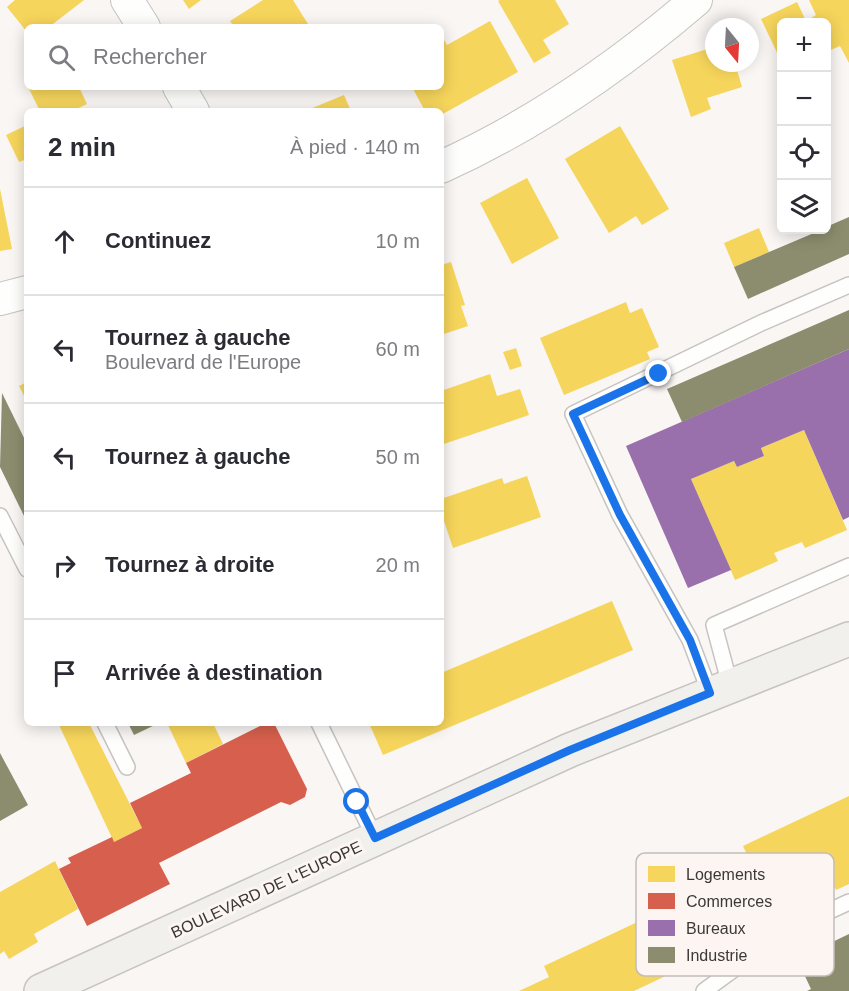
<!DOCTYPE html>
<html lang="fr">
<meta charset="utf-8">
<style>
body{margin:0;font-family:Helvetica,sans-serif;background:#f7f7f7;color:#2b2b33}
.controls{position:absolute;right:18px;top:18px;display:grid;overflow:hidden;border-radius:9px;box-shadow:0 3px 15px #0003}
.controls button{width:54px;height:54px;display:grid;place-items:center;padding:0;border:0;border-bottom:2px solid #e1e1e2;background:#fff;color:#2b2b33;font:30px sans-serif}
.compass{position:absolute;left:705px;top:18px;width:54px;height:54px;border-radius:50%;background:#fff;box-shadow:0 3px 15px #0003;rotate:162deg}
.stop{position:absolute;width:18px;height:18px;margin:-14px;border:4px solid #1a73e8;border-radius:50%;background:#fff}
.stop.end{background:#1a73e8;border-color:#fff;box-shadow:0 2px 6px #0008}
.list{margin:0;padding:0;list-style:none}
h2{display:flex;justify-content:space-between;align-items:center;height:78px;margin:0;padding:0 24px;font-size:26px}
h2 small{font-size:20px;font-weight:400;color:#7c7c81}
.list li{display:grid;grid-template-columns:39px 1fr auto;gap:18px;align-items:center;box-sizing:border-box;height:108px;padding:0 24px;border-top:2px solid #e1e1e2}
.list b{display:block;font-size:22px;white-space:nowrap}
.list p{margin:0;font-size:20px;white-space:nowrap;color:#7c7c81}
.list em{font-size:20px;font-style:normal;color:#7c7c81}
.icon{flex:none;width:33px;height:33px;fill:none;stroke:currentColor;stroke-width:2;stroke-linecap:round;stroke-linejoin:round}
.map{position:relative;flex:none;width:849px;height:991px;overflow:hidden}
.search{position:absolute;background:#fff;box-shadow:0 3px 15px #0003;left:24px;top:24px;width:420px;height:66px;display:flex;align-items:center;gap:15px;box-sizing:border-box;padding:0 21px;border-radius:9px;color:#7c7c81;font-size:22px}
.panel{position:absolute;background:#fff;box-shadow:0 3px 15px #0003;left:24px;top:108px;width:420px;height:618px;border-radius:9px}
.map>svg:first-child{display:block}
</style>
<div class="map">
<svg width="849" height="991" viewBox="0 0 849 991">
<rect width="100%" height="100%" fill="#f9f6f4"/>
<g fill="#f6d55c">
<path d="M15 0H84L49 27H27V32L7 7Z"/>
<path d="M183 0H201L189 9Z"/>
<path d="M263 0H293L308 24 304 27H234L230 21Z"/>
<path d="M500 0H555L569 24 543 40 551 53 534 63 498 1Z"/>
<path d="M809 0H849V63L840 46 826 52V22H782V63L761 19 797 2 806 21 816 15Z"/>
<path d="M490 21 518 72 441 115V111H425L412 87H441V35L447 45Z"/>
<path d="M714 47V63H735L742 87 707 98 711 109 691 117 672 60Z"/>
<path d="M28 87H79L87 104 72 111H40Z"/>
<path d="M344 95 351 111H305Z"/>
<path d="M27 125V159L19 162 6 135Z"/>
<path d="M620 126 669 209 642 225 636 216 609 233 565 159Z"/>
<path d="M527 178 559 238 512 264 480 203Z"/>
<path d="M0 189 12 249 0 251Z"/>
<path d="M759 228 769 252 734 267 724 243Z"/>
<path d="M451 262 465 305 461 306 468 326 441 335V265Z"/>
<path d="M626 302 630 313 642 308 659 347 647 352 650 359 564 395 540 338Z"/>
<path d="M516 348 522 366 510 370 503 352Z"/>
<path d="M490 374 497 396 520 389 529 415 441 445V391Z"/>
<path d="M27 382V402L19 386Z"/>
<path d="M804 430 847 530 805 548 802 542 774 553 778 561 735 580 691 479 734 461 737 467 764 456 761 448Z"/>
<path d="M527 476 541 517 453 548 441 512V499L502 478 504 484Z"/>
<path d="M612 601 633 650 383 755 369 723H441V673Z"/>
<path d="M58 723H89L142 828 114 842Z"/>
<path d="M167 723H213L223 744 186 763Z"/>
<path d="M849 796V884L836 890 830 877 771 906 774 913 669 961 674 972 634 991H519L549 977 544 966 648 917 643 906 748 857 743 846Z"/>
<path d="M55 861 78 909 34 934 38 942 9 959 4 951 0 954V892Z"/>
</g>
<path fill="#d6604d" d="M266 723H274L307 789 305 797 290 805 281 802 159 863 170 884 87 926 59 869 71 863 68 858 112 837 114 842 142 828 130 803 191 773 186 763Z"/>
<path fill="#9970ab" d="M849 349V517L843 520 804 430 761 448 764 456 737 467 734 461 691 479 731 570 688 588 626 446Z"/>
<g fill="#8c8c6e">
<path d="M849 217V254L748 299 734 267 821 230H826V227Z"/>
<path d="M849 310V349L682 422 667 389Z"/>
<path d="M2 393 27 444V522L0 467Z"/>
<path d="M128 723H159L134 735Z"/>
<path d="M0 753 28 805 0 821Z"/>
<path d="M849 934V991H807L811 989 797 959Z"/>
</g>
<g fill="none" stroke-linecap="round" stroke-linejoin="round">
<g stroke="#c6c3c1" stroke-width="18">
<g id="service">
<path d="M0 516 27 569"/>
<path d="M730 685 714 625 849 566"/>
<path d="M710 693 690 640 620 515 573 414 761 323 849 285"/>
<path d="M105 723 127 767"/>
<path d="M319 723 375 838"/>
<path d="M704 991 786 931 849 902"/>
</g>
</g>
<g stroke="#c6c3c1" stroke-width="34">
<g id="minor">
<path d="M127 0 144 27"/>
<path d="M179 87 193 111"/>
<path d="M441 167C534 125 619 66 696 0"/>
<path d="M0 299 27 292"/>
</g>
</g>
<g stroke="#c6c3c1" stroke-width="36">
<path id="secondary" d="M41 991 570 750 849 639"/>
</g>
<use href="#service" stroke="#fefefd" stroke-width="15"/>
<use href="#minor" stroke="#fefefd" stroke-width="32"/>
<use href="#secondary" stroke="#f2f0ed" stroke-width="33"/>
</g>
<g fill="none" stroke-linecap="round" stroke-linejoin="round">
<path stroke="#1a73e8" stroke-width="8" d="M357 802 375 838 570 750 710 693 690 640 620 515 573 414 659 374"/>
</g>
<g text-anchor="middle" stroke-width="6" stroke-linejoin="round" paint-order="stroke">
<g font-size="16" fill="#3b3937" stroke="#fcf5f1">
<text transform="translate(266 889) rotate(-25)" y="6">BOULEVARD DE L'EUROPE</text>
</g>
</g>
<rect x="636" y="853" width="198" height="123" rx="9" fill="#fcf5f1" stroke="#c2bdb9" stroke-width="1.5"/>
<rect x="648" y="866" width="27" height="16" fill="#f6d55c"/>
<rect x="648" y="893" width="27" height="16" fill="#d6604d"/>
<rect x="648" y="920" width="27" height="16" fill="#9970ab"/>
<rect x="648" y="947" width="27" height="16" fill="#8c8c6e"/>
<g font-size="16" fill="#3b3937">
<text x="686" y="880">Logements</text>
<text x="686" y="907">Commerces</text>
<text x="686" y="934">Bureaux</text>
<text x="686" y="961">Industrie</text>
</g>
</svg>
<div class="controls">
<button>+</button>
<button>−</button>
<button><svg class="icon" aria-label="locate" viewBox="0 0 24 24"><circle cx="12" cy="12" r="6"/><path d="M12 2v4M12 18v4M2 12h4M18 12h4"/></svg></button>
<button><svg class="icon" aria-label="layers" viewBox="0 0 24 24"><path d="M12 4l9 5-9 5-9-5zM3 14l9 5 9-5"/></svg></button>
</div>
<svg class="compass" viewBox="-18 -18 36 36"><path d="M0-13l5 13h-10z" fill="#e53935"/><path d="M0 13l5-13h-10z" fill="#7c7c81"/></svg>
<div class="stop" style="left:357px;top:802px"></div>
<div class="stop end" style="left:659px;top:374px"></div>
<div class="search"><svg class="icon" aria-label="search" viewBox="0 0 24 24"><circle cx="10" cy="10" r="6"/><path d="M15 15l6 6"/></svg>Rechercher</div>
<section class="panel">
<h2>2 min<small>À pied · 140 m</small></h2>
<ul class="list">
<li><svg class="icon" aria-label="ahead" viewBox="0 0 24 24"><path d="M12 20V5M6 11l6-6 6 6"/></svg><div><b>Continuez</b></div><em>10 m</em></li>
<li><svg class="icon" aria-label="left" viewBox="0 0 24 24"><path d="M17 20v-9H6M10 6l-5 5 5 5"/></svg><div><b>Tournez à gauche</b><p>Boulevard de l'Europe</p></div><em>60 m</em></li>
<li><svg class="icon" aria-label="left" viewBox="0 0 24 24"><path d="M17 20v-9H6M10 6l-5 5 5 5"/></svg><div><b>Tournez à gauche</b></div><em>50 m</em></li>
<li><svg class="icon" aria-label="right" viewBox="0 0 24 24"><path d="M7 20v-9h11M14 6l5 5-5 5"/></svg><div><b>Tournez à droite</b></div><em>20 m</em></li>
<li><svg class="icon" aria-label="arrive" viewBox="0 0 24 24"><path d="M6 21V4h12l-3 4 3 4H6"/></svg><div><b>Arrivée à destination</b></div></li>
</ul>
</section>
</div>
